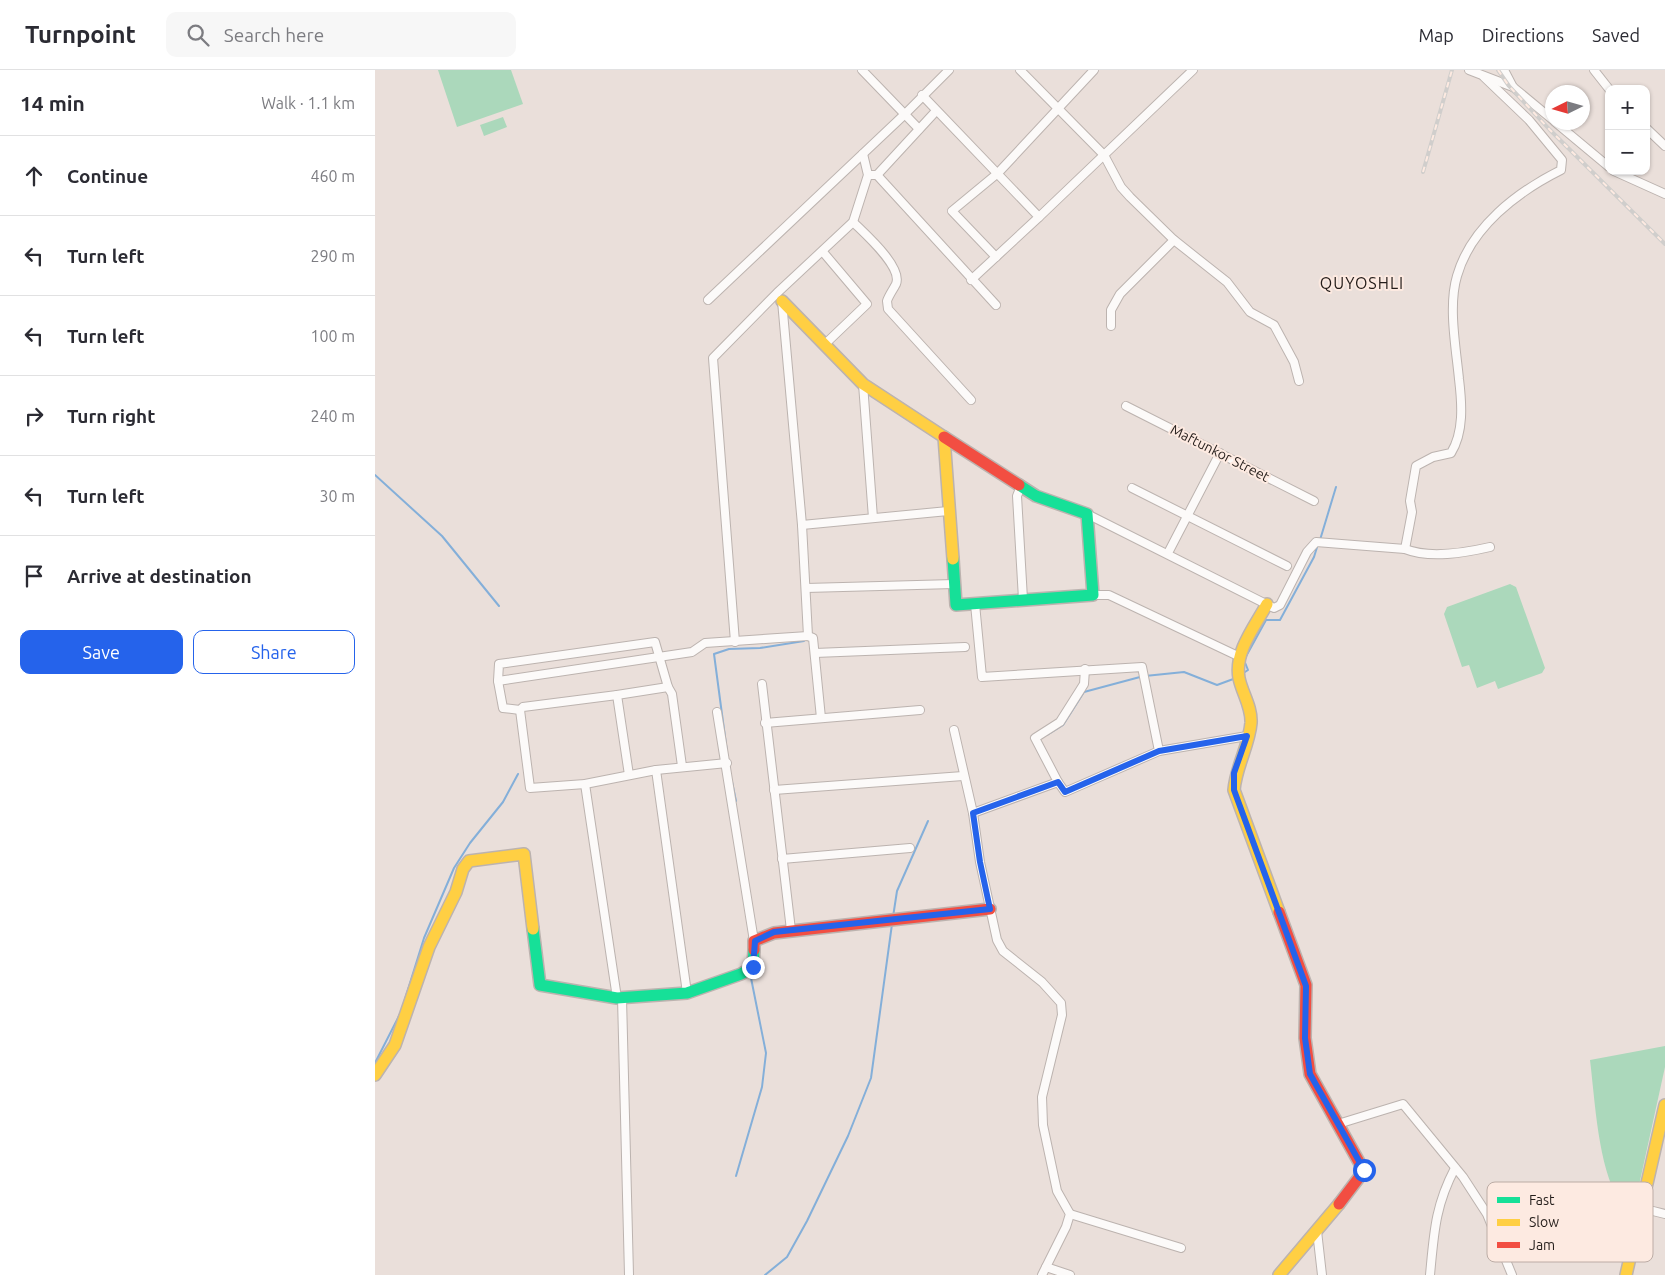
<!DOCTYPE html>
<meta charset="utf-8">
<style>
body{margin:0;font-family:Ubuntu,sans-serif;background:#f7f7f7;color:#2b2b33}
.controls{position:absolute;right:15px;top:15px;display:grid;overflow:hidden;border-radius:10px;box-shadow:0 1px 4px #0004}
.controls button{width:45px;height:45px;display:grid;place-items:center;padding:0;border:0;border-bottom:1px solid #e1e1e2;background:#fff;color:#2b2b33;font:25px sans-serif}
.compass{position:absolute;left:1170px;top:15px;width:45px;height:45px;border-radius:50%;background:#fff;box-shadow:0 1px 4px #0004;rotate:265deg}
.stop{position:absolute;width:15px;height:15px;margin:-11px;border:4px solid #2563eb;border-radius:50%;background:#fff}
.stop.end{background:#2563eb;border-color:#fff;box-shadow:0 1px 5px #0008}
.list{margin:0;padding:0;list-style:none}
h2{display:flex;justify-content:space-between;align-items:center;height:65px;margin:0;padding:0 20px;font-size:21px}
h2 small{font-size:16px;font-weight:400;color:#7c7c81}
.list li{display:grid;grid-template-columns:32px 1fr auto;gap:15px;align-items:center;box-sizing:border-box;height:80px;padding:0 20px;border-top:1px solid #e1e1e2}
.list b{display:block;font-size:19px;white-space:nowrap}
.list em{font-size:16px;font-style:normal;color:#7c7c81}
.actions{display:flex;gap:10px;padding:15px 20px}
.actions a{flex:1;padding:11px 0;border:1px solid #2563eb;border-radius:10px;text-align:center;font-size:18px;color:#2563eb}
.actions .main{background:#2563eb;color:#fff}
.icon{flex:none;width:28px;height:28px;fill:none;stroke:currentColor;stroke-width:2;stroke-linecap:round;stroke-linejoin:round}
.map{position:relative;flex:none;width:1290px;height:1205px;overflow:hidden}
header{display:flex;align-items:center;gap:30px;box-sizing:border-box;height:70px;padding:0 25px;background:#fff;border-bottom:1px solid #e1e1e2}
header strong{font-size:24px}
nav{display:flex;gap:28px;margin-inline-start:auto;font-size:18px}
.search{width:350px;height:45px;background:#f7f7f7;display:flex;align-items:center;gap:12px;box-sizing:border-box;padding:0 18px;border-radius:10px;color:#7c7c81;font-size:19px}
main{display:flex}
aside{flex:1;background:#fff}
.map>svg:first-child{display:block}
</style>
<header>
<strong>Turnpoint</strong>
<div class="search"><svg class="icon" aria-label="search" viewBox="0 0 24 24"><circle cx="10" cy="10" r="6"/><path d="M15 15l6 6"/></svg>Search here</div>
<nav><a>Map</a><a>Directions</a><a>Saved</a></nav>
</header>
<main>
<aside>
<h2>14 min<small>Walk · 1.1 km</small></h2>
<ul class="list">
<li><svg class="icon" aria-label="ahead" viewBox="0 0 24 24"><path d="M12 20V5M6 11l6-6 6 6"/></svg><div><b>Continue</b></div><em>460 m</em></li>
<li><svg class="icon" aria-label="left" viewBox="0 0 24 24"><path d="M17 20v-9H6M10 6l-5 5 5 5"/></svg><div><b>Turn left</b></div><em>290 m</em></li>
<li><svg class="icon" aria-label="left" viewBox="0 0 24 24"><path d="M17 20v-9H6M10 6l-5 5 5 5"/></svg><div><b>Turn left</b></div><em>100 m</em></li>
<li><svg class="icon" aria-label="right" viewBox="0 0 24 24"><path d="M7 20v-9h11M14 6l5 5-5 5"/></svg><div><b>Turn right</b></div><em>240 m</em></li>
<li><svg class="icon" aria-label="left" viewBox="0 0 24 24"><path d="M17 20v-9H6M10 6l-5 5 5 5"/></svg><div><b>Turn left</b></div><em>30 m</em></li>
<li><svg class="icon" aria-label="arrive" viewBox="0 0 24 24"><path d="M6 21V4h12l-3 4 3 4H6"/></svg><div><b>Arrive at destination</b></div></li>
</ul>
<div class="actions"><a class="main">Save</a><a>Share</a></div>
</aside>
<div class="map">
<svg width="1290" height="1205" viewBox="0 0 1290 1205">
<rect width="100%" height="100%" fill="#eadfda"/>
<g fill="#abd8bb">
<path d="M63 0H136L148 34 82 57Z"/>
<path d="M128 47 132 57 109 66 105 55Z"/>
<path d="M1135 514 1141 517 1170 598 1167 603 1123 619 1120 611 1102 618 1094 595 1087 597 1069 544 1072 537Z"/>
<path d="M1290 976V997L1261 1129 1244 1130C1223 1097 1220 1030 1215 990Z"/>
</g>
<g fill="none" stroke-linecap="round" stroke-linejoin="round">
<g stroke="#84afd9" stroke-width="2">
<path d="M0 405 67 466 124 536"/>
<path d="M945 470 961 417"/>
<path d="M867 604 873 600 869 590 891 550H905L939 487 943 474"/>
<path d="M770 606 809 602 842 615 861 608"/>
<path d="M672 665 688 655 709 622 765 607"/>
<path d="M352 682 339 584 354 579 385 578 429 571"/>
<path d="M357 712 361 731"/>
<path d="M518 847 522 821 553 751"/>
<path d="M0 993 26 942 49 868 79 798 95 773 128 732 143 704"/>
<path d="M361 1106 387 1017 391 983 376 908"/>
<path d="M390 1205 412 1187 432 1151 473 1066 496 1008 517 854"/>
</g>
<g stroke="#bcb3af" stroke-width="10">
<g id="street">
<path d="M487 0 544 59"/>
<path d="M645 0 729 85 746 117 755 127 799 170 852 212 875 242 899 255 919 292 924 311"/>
<path d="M1094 0 1138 17"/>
<path d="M1129 0 1138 17 1178 50"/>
<path d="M1219 0 1234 19"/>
<path d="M547 25 664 147 596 210"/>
<path d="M1180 52 1234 97"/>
<path d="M1271 58 1290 76"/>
<path d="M1239 101 1290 124"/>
<path d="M493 105H502L621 235"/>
<path d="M502 105 561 41"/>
<path d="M664 147 818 0"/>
<path d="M478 152C490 164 528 197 521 214 518 220 514 225 512 231L513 239 596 330"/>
<path d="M448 182 492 234 449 275"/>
<path d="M621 187 577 141 623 103 719 0"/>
<path d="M333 230 530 44 574 0"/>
<path d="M407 231 427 455 433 566 438 568 446 648"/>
<path d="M736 256V240L745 224 799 170"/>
<path d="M488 314 498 448"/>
<path d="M751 336 939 431"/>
<path d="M646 416 642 426 648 529"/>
<path d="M757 418 912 496"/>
<path d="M712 444 899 538 905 535 932 482 941 472 1030 479C1055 489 1089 483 1115 477"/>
<path d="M427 455 573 441"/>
<path d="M1030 479 1037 442 1035 431 1041 396 1058 387 1076 383C1089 362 1087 334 1084 309 1081 278 1073 236 1082 206 1096 157 1142 122 1186 100L1187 90 1154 50 1109 7"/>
<path d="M793 483 845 383"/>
<path d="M431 518 579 514"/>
<path d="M718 525H734L865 587"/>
<path d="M600 534 607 607 767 597 784 681 690 722 683 712"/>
<path d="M360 572 338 288 402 223 478 152 493 105 488 84"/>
<path d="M440 583 590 577"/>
<path d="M123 611 317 582 330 573 433 566"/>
<path d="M387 614 416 860"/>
<path d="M242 625 148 637 145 640 155 718 210 714 281 700 352 693"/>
<path d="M145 640 128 638 123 611 124 594 280 572 293 617 297 624 307 696"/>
<path d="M342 642 379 871"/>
<path d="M390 653 545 640"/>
<path d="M579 660 598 743 605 792 622 870 628 881 667 912 686 933 687 945 667 1027 668 1055 682 1121 695 1144 691 1157 667 1205"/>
<path d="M784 681 872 666"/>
<path d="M281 700 312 923"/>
<path d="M254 705 242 625 293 617"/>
<path d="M210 714 242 928"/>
<path d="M399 720 588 706"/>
<path d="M598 743 683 712 660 668 685 652 709 614 710 599"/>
<path d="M407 789 535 778"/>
<path d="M247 928 254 1205"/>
<path d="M963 1054 1028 1034 1088 1107 1112 1144 1137 1205"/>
<path d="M695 1144 806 1178"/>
<path d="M1265 1144 1278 1141 1290 1144"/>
<path d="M942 1161 947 1205"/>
<path d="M671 1197 695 1205"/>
<path d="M1055 1205C1059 1163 1060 1136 1080 1098"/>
</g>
</g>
<g stroke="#bcb3af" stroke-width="14">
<g id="fast">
<path d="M578 489 581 535 718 525 712 444 661 426 644 415"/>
<path d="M158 859 165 915 242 928 312 923 366 904 378 897 379 880"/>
</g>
</g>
<g stroke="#bcb3af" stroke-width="14">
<g id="slow">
<path d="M407 231 488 314 569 367 578 489"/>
<path d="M892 534C880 556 859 582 864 608 867 623 877 637 876 653 874 676 861 696 859 720L904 842"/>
<path d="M0 1005 20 975 54 877 81 822 88 799 94 791 149 784 158 859"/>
<path d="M904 1205 964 1134"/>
<path d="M1251 1205 1290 1035"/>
</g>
</g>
<g stroke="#bcb3af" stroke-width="14">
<g id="jam">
<path d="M569 367 644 415"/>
<path d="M904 842 931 915 930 968 935 1004 989 1101 964 1134"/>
<path d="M379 880V871L399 863 615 839"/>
</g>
</g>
<use href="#street" stroke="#fcfaf9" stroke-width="8"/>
<use href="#fast" stroke="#16e098" stroke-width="11"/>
<use href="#slow" stroke="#ffcf43" stroke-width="11"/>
<use href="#jam" stroke="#f24e42" stroke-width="11"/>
<g stroke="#d0cecc" stroke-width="4">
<g id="rail">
<path d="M1123 0 1134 16 1175 60 1290 174"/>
<path d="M1048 102 1077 0"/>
</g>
</g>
<use href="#rail" stroke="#fdeae1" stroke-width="2" stroke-dasharray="5.5" stroke-linecap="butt"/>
</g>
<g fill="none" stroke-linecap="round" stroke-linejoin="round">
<path stroke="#2563eb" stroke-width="6" d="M378 897 380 871 399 862 615 839 605 792 598 743 683 712 690 722 784 681 872 666 859 703V720L931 916 930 968 935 1004 989 1100"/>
</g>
<g text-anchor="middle" stroke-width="4" stroke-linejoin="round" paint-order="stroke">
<g font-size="14" fill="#241d1a" stroke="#fdeae1">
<text transform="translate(845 383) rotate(27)" y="5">Maftunkor Street</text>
</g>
<g font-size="16" letter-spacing="1" fill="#241d1a" stroke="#fdeae1">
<text x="987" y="219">QUYOSHLI</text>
</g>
</g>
<rect x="1112" y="1112" width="166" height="80" rx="8" fill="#fdeae1" stroke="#bcaca5" stroke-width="1"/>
<rect x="1122" y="1127" width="23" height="6" fill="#16e098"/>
<rect x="1122" y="1149" width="23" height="7" fill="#ffcf43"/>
<rect x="1122" y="1172" width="23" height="6" fill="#f24e42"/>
<g font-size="14" fill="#241d1a">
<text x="1154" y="1135">Fast</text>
<text x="1154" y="1157">Slow</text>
<text x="1154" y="1180">Jam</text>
</g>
</svg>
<div class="controls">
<button>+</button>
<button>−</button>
</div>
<svg class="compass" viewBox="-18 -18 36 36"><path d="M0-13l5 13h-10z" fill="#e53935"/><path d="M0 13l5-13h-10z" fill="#7c7c81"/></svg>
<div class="stop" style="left:989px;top:1100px"></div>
<div class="stop end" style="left:378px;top:897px"></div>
</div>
</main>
